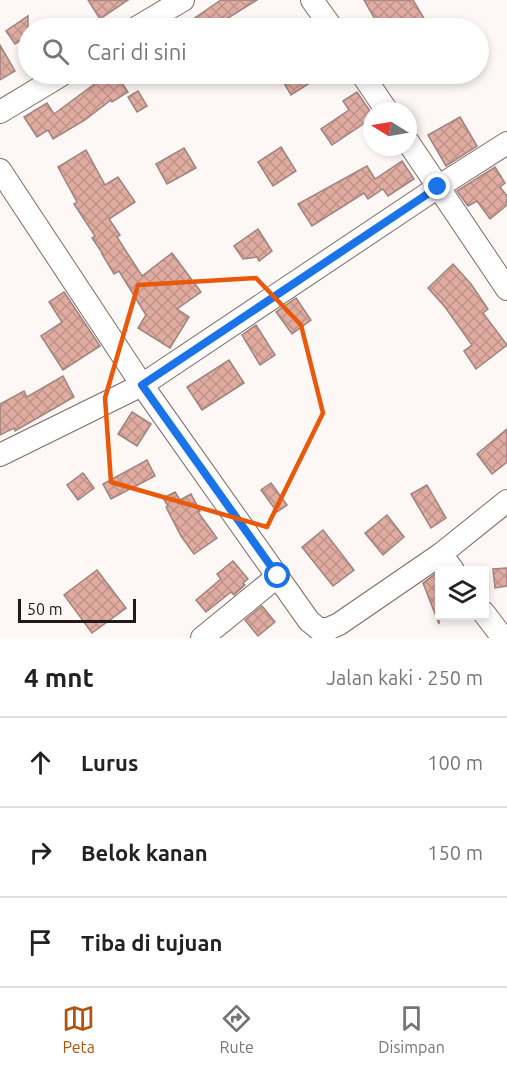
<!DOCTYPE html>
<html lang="id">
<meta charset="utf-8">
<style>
body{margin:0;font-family:Ubuntu,sans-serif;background:#f6f6f6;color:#222}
.controls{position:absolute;right:18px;bottom:18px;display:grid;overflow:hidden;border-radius:0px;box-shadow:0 3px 9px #0003}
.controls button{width:54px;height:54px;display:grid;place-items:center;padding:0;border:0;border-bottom:2px solid #e0e0e0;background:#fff;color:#222;font:30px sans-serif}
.compass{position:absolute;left:363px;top:102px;width:54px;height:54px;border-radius:50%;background:#fff;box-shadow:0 3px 9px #0003;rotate:281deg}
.scale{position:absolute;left:18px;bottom:15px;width:118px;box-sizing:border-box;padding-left:6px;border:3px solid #231917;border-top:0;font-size:16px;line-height:21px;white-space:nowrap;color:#231917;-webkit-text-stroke:4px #fdf7f6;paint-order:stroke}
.stop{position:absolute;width:18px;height:18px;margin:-14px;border:4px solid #1a73e8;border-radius:50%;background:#fff}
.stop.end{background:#1a73e8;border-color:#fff;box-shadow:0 2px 6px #0008}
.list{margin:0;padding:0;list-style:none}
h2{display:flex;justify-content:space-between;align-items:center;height:78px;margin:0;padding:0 24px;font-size:26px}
h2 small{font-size:20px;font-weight:400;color:#767676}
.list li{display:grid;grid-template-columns:39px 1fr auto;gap:18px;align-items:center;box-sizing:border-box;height:90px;padding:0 24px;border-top:2px solid #e0e0e0}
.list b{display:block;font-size:22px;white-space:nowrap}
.list em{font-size:20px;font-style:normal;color:#767676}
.icon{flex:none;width:33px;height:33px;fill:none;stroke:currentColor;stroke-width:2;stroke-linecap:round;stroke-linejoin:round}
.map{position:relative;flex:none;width:507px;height:638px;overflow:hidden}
.search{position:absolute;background:#fff;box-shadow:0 3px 9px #0003;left:18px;right:18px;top:18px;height:66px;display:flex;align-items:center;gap:15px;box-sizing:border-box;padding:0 21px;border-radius:33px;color:#767676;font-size:22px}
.sheet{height:348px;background:#fff}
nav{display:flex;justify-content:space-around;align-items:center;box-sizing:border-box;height:84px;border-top:2px solid #e0e0e0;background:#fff;font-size:16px;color:#767676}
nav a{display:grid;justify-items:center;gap:3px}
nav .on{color:#b45309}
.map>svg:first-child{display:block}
</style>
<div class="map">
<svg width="507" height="638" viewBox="0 0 507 638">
<defs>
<pattern id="building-cross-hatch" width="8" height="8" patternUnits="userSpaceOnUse" patternTransform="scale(1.5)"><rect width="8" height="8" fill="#e0aba0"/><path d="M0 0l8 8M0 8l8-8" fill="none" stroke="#c09389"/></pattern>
</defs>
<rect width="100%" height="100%" fill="#fdf7f6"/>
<g fill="url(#building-cross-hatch)" stroke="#9f847e" stroke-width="1.5">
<path d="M88 0H128L100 19Z"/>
<path d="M221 0H257L223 21 227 28H180Z"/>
<path d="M364 0H413L425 20 411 28H380Z"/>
<path d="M28 16V36L15 44 6 31Z"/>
<path d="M0 45 15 71 0 80Z"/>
<path d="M108 74H116L128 92 112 102 111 100 85 120 53 139 48 130 37 137 24 117 47 103 54 114Z"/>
<path d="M288 74H324L291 95 281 78Z"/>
<path d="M138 91 147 106 137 112 128 97Z"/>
<path d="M357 92 372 114V118L332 145 321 129 349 110 343 101Z"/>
<path d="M460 117 477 146 446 166 428 135Z"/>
<path d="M281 147 296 171 273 186 258 162Z"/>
<path d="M184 148 196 168 167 184 156 164Z"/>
<path d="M86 150 105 185 118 177 135 202 109 219 120 235 117 237 142 276 172 253 201 292 177 309 189 317 170 348 138 328 146 315 119 271 114 274 102 254H103L92 238 95 236 74 204 77 202 58 167Z"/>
<path d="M402 161 414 179 388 196 383 189 368 199 364 193 312 226 298 204 367 166 375 179Z"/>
<path d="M495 167 505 183 500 187 507 196V205L490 219 477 201 468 206 457 191Z"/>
<path d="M258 229 272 251 259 261 257 257 243 259 234 246Z"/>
<path d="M453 264 471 284 488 309 483 313 507 345 476 369 464 351 472 345 445 307 428 288Z"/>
<path d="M64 292 100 346 63 370 41 336 62 322 49 302Z"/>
<path d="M296 298 311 320 292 334 276 312Z"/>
<path d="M256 325 275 355 260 365 242 335Z"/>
<path d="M229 360 244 383 202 410 187 387Z"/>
<path d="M63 376 74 397 15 431 14 428 0 435V404L24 391 27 397Z"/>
<path d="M132 412 151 424 137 446 118 434Z"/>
<path d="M507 429V462L492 474 477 454Z"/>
<path d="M147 460 155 476 111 499 103 484Z"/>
<path d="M83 473 94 488 78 500 67 485Z"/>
<path d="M271 483 287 505 277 512 261 490Z"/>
<path d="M427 485 446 518 431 528 411 494Z"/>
<path d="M175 492 180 500 191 494 200 511 198 512 217 538 194 554 181 536 166 507 168 506 163 498Z"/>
<path d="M387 515 404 537 383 555 365 533Z"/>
<path d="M323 530 354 570 333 586 302 547Z"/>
<path d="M233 561 248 579 243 583 245 585 234 595 231 592 206 612 196 600 221 579 217 574Z"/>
<path d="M507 568V586L495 588 493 569Z"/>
<path d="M97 570 126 608 92 633 64 595Z"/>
<path d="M438 572 440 574 439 624 423 583Z"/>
<path d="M262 606 275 622 258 636 245 620Z"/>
</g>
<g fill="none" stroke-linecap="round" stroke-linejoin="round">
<g stroke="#836963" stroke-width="24">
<g id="minor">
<path d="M312 0 332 28"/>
<path d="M136 28 183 0"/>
<path d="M362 74 387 111"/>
<path d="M0 112 63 74"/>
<path d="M408 142 507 289"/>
<path d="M0 170 142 385 309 621 319 629H328L339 624 441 554"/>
<path d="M0 455 142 385 438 187 507 143"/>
<path d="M453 570 441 554 507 501"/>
<path d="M484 613 503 638"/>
<path d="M202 638 278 576"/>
</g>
</g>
<use href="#minor" stroke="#fff" stroke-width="22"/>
</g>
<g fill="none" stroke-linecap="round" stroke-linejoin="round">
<path stroke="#1a73e8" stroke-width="8" d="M278 576 142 385 438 187"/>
</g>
<path fill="none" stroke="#e8590c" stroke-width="4.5" stroke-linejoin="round" d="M256 278 301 325 323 413 267 527 111 482 105 398 138 285Z"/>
</svg>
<div class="controls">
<button><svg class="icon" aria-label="layers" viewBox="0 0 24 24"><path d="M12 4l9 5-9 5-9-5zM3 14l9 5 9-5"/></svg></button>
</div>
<svg class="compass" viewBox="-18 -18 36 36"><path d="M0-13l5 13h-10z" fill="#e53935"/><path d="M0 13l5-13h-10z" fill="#767676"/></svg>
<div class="scale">50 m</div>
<div class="stop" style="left:278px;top:576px"></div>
<div class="stop end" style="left:438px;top:187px"></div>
<div class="search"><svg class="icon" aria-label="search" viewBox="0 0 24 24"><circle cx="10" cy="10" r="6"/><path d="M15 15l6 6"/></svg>Cari di sini</div>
</div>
<section class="sheet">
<h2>4 mnt<small>Jalan kaki · 250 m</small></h2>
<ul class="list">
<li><svg class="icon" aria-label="ahead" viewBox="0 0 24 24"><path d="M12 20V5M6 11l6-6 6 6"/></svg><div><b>Lurus</b></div><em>100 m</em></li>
<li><svg class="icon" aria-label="right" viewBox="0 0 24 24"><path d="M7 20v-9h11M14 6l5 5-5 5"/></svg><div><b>Belok kanan</b></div><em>150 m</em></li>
<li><svg class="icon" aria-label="arrive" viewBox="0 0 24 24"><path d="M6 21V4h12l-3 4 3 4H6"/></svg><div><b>Tiba di tujuan</b></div></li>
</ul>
</section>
<nav>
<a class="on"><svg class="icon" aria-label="map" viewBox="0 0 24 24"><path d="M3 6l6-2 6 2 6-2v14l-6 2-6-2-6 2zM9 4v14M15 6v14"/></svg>Peta</a>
<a><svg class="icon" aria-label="directions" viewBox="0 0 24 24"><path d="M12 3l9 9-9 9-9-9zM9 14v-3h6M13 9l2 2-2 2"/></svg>Rute</a>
<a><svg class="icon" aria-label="saved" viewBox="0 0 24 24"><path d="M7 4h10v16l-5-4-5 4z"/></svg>Disimpan</a>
</nav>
